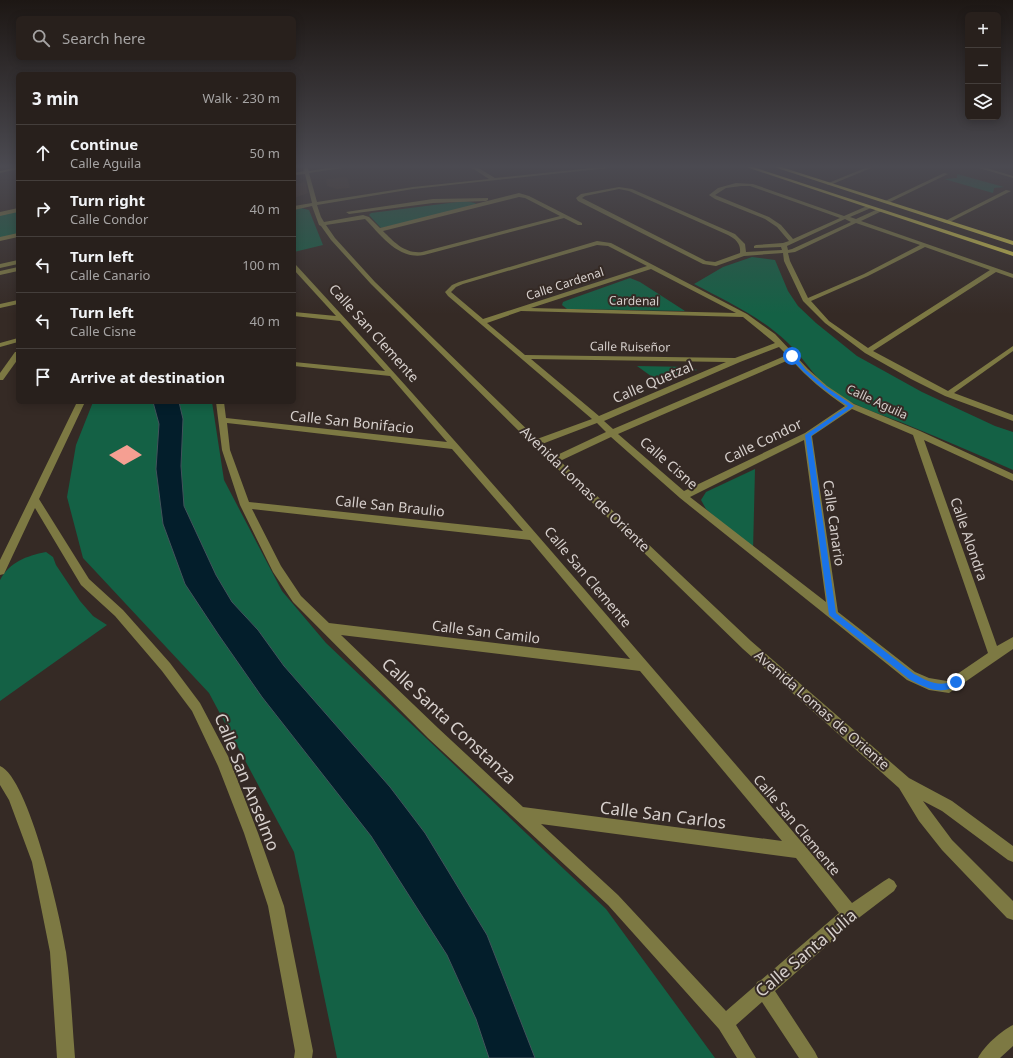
<!DOCTYPE html>
<meta charset="utf-8">
<style>
body{margin:0;font-family:"Noto Sans",sans-serif;background:#302825;color:#f1f3f6}
.controls{position:absolute;right:12px;top:12px;display:grid;overflow:hidden;border-radius:6px;box-shadow:0 2px 10px #0003}
.controls button{width:36px;height:36px;display:grid;place-items:center;padding:0;border:0;border-bottom:1px solid #443e3b;background:#28201c;color:#f1f3f6;font:20px sans-serif}
.stop{position:absolute;width:12px;height:12px;margin:-9px;border:3px solid #1a73e8;border-radius:50%;background:#fff}
.stop.end{background:#1a73e8;border-color:#fff;box-shadow:0 1px 4px #0008}
.list{margin:0;padding:0;list-style:none}
h2{display:flex;justify-content:space-between;align-items:center;height:52px;margin:0;padding:0 16px;font-size:17px}
h2 small{font-size:13px;font-weight:400;color:#a5a3a3}
.list li{display:grid;grid-template-columns:26px 1fr auto;gap:12px;align-items:center;box-sizing:border-box;height:56px;padding:0 16px;border-top:1px solid #443e3b}
.list b{display:block;font-size:15px;white-space:nowrap}
.list p{margin:0;font-size:13px;white-space:nowrap;color:#a5a3a3}
.list em{font-size:13px;font-style:normal;color:#a5a3a3}
.icon{flex:none;width:22px;height:22px;fill:none;stroke:currentColor;stroke-width:2;stroke-linecap:round;stroke-linejoin:round}
.map{position:relative;flex:none;width:1013px;height:1058px;overflow:hidden}
.search{position:absolute;background:#28201c;box-shadow:0 2px 10px #0003;left:16px;top:16px;width:280px;height:44px;display:flex;align-items:center;gap:10px;box-sizing:border-box;padding:0 14px;border-radius:6px;color:#a5a3a3;font-size:15px}
.panel{position:absolute;background:#28201c;box-shadow:0 2px 10px #0003;left:16px;top:72px;width:280px;height:332px;border-radius:6px}
.map>svg:first-child{display:block}
</style>
<div class="map">
<svg width="1013" height="1058" viewBox="0 0 1013 1058">
<rect width="100%" height="100%" fill="#352a25"/>
<g fill="#423229">
<path d="M347 177 350 188 337 189 327 186 326 179Z"/>
<path d="M305 182 308 193 294 198V184Z"/>
</g>
<g fill="#146145">
<path d="M957 174 1004 187 994 188 993 193 944 179 957 178Z"/>
<path d="M465 201 475 203 477 205 381 228 369 215 371 213Z"/>
<path d="M301 208 309 210 323 245 294 252V210Z"/>
<path d="M18 211V235L0 239V214Z"/>
<path d="M752 257 775 260 788 291 798 306 816 323 857 356 922 392 995 426 1013 432V470C979 455 945 440 910 426 887 416 860 409 838 395 815 381 807 361 788 343 761 317 726 301 694 284L723 267Z"/>
<path d="M630 278 640 282 685 311 572 309H567L562 305 563 302 568 300Z"/>
<path d="M637 366 690 367 697 370 662 384Z"/>
<path d="M93 402H212L224 480 282 591 326 643 606 909 715 1058H337L294 852 209 693 83 558 67 497 76 445Z"/>
<path d="M755 469 753 551 706 509 701 500 706 492Z"/>
<path d="M46 552 53 557 56 565 80 601 93 616 107 625 0 701V580C10 562 26 556 46 552Z"/>
</g>
<path fill="#031e2b" stroke="#42535b" d="M153 402H179L183 419 181 466 184 506 216 575 232 602 258 630 284 666 390 787 425 833 487 935 535 1058H489L476 1019 447 955 371 836 262 697 218 634 185 584 163 524 156 469 159 424Z"/>
<path fill="#f59f92" d="M127 445 142 455 124 465 109 455Z"/>
<g fill="none" stroke-linecap="round" stroke-linejoin="round">
<g fill="#7d7943" fill-rule="evenodd">
<path d="M303 166H307L309 171 342 166H355L309 173 317 202 413 187 489 179 469 166H475L495 178 611 166H627L413 189 317 205 321 217 324 222 363 215 369 217 380 228 519 193 529 196 582 223V225H578L564 218 424 255C398 260 381 235 365 219L326 225 335 238 375 282 537 439 592 419 448 296 445 292 452 285 459 282 597 241 611 243 747 314 775 334 808 369 827 386 854 404 920 431 1013 474V481L924 440 997 646 1013 637V649L949 693 929 690 907 680 680 498 611 437 560 461 751 641 909 778 952 801 1013 846V862L1008 860 942 811 923 801 952 840 1013 901V920L1007 918 942 850 919 821 899 788 743 649 533 445 371 284 331 240 321 226 319 225 312 206 294 210V206L312 203 305 174 294 175V173L304 171ZM519 197 525 198 560 216 422 252C405 254 394 242 383 231ZM597 245 608 246 647 266 483 319 451 292 456 287 463 284ZM651 269 736 313 531 308ZM521 311 743 317 775 343 735 358 525 355 487 323ZM779 347 787 355 613 429 604 421 740 362ZM531 359 726 362 599 416ZM791 359C807 378 825 392 845 406L805 433 684 491 618 434ZM852 409 913 435 988 653 947 681 929 678 915 672 838 612 812 436ZM597 423 606 432 555 456 542 444ZM804 440 826 602 690 497Z"/>
<path d="M870 166H876L830 185 826 184Z"/>
<path d="M972 166H980L1013 176V178Z"/>
<path d="M18 167V169L0 173V171Z"/>
<path d="M944 173 948 174 888 203 883 202Z"/>
<path d="M736 183 753 184 844 216 867 206H871V208L850 217 856 219 878 209H882V211L861 221 1013 274V278L996 272 873 351 948 391 1013 346V351L954 393 1013 415V421L945 396 911 379 865 353 825 323 803 301 784 261 783 253 744 256 716 266 703 264 578 201 576 198 581 194 619 187 632 189 735 234 745 244 746 252 782 250 781 247 754 248V246L756 245 783 243 789 241 777 227 765 219 715 199 709 195 718 188ZM741 186H750L840 218 793 239 781 225 769 217 715 195 726 188ZM619 189 629 191 728 235C736 239 741 244 740 253L715 262 706 261 582 198 585 196ZM845 219 851 222 792 249 788 250 787 246ZM856 223 920 245 864 274 808 298 790 261 788 253 795 252ZM925 247 990 270 868 348 829 321 811 301 868 276Z"/>
<path d="M1006 190 1011 191 948 223 943 222Z"/>
<path d="M488 198V200L486 201 433 203 349 214 346 212 433 199Z"/>
<path d="M18 208V212L0 216V212Z"/>
<path d="M18 233V237L0 241V237Z"/>
<path d="M18 260V264L0 268V264Z"/>
<path d="M294 264 296 265C416 395 533 529 648 663 717 743 786 822 852 903L884 881 889 878 894 881 897 886 894 891 856 920 775 991 815 1052 818 1058H799L762 1002 736 1025 756 1058H737L719 1029 608 905 428 738 293 602 273 572 240 505 222 450 216 402H224L226 418 447 442 390 376 294 366V362L385 371 340 321 294 316V312L336 316 294 270ZM227 423 452 449 523 531 249 502 230 450ZM252 509 530 540 630 659 329 623 301 596 281 566ZM341 635 640 671 782 841 523 807 438 728ZM541 824 796 858 839 913 761 980 757 982 756 985 726 1011 618 895Z"/>
<path d="M18 267V271L0 275V271Z"/>
<path d="M18 300V304L0 308V304Z"/>
<path d="M18 338V342L0 347V343Z"/>
<path d="M15 352H18V359L3 380H0V373Z"/>
<path d="M77 402H85L39 499 89 579 123 610 170 663 200 703 229 758 258 833 284 906 313 1051 312 1058H294L295 1051 268 906 244 833 218 766 192 711 162 671 115 616 81 585 35 508 4 574 0 575V560Z"/>
<path d="M0 766C29 778 61 919 66 952 71 987 72 1023 75 1058H57L50 952 32 862 9 800 0 785Z"/>
<path d="M1013 1025V1046L1000 1058H978C983 1047 1002 1030 1013 1025Z"/>
</g>
<g fill="#cec44b" fill-rule="evenodd">
<path d="M743 166H750L1013 252V256Z"/>
<path d="M771 166H778L1013 241V245Z"/>
</g>
</g>
<linearGradient id="sky" x2="0" y2="1"><stop stop-color="#1d1714"/><stop offset="0.53" stop-color="#4b4a51"/><stop offset="1" stop-color="#4b4a51" stop-opacity="0"/></linearGradient>
<rect width="1013" height="314" fill="url(#sky)"/>
<path fill="#1a73e8" d="M790 355H794L806 370 826 387 854 406 811 436 836 613 914 674C924 679 935 686 947 683 950 683 953 680 956 679L959 680V685C940 696 926 688 909 679L829 615 805 435 848 406C826 392 807 377 790 357Z"/>
<g text-anchor="middle" stroke-width="4" stroke-linejoin="round" paint-order="stroke">
<g font-size="12" fill="#d6cfcc" stroke="#352a25">
<text transform="translate(565 284) rotate(-18)" y="4">Calle Cardenal</text>
<text transform="translate(634 301) rotate(1)" y="4">Cardenal</text>
<text transform="translate(630 347) rotate(1)" y="4">Calle Ruiseñor</text>
<text transform="translate(877 402) rotate(25)" y="4">Calle Aguila</text>
</g>
<g font-size="14" fill="#d6cfcc" stroke="#352a25">
<text transform="translate(374 333) rotate(48)" y="5">Calle San Clemente</text>
<text transform="translate(653 382) rotate(-23)" y="5">Calle Quetzal</text>
<text transform="translate(352 422) rotate(6)" y="5">Calle San Bonifacio</text>
<text transform="translate(763 441) rotate(-26)" y="5">Calle Condor</text>
<text transform="translate(669 463) rotate(41)" y="5">Calle Cisne</text>
<text transform="translate(585 489) rotate(44)" y="5">Avenida Lomas de Oriente</text>
<text transform="translate(390 506) rotate(6)" y="5">Calle San Braulio</text>
<text transform="translate(834 523) rotate(82)" y="5">Calle Canario</text>
<text transform="translate(969 539) rotate(71)" y="5">Calle Alondra</text>
<text transform="translate(588 577) rotate(50)" y="5">Calle San Clemente</text>
<text transform="translate(486 632) rotate(7)" y="5">Calle San Camilo</text>
<text transform="translate(822 710) rotate(41)" y="5">Avenida Lomas de Oriente</text>
<text transform="translate(797 825) rotate(50)" y="5">Calle San Clemente</text>
</g>
<g font-size="17" fill="#d6cfcc" stroke="#352a25">
<text transform="translate(449 721) rotate(43)" y="6">Calle Santa Constanza</text>
<text transform="translate(247 782) rotate(68)" y="6">Calle San Anselmo</text>
<text transform="translate(663 815) rotate(7)" y="6">Calle San Carlos</text>
<text transform="translate(806 953) rotate(-40)" y="6">Calle Santa Julia</text>
</g>
</g>
</svg>
<div class="controls">
<button>+</button>
<button>−</button>
<button><svg class="icon" aria-label="layers" viewBox="0 0 24 24"><path d="M12 4l9 5-9 5-9-5zM3 14l9 5 9-5"/></svg></button>
</div>
<div class="stop" style="left:792px;top:356px"></div>
<div class="stop end" style="left:956px;top:682px"></div>
<div class="search"><svg class="icon" aria-label="search" viewBox="0 0 24 24"><circle cx="10" cy="10" r="6"/><path d="M15 15l6 6"/></svg>Search here</div>
<section class="panel">
<h2>3 min<small>Walk · 230 m</small></h2>
<ul class="list">
<li><svg class="icon" aria-label="ahead" viewBox="0 0 24 24"><path d="M12 20V5M6 11l6-6 6 6"/></svg><div><b>Continue</b><p>Calle Aguila</p></div><em>50 m</em></li>
<li><svg class="icon" aria-label="right" viewBox="0 0 24 24"><path d="M7 20v-9h11M14 6l5 5-5 5"/></svg><div><b>Turn right</b><p>Calle Condor</p></div><em>40 m</em></li>
<li><svg class="icon" aria-label="left" viewBox="0 0 24 24"><path d="M17 20v-9H6M10 6l-5 5 5 5"/></svg><div><b>Turn left</b><p>Calle Canario</p></div><em>100 m</em></li>
<li><svg class="icon" aria-label="left" viewBox="0 0 24 24"><path d="M17 20v-9H6M10 6l-5 5 5 5"/></svg><div><b>Turn left</b><p>Calle Cisne</p></div><em>40 m</em></li>
<li><svg class="icon" aria-label="arrive" viewBox="0 0 24 24"><path d="M6 21V4h12l-3 4 3 4H6"/></svg><div><b>Arrive at destination</b></div></li>
</ul>
</section>
</div>
